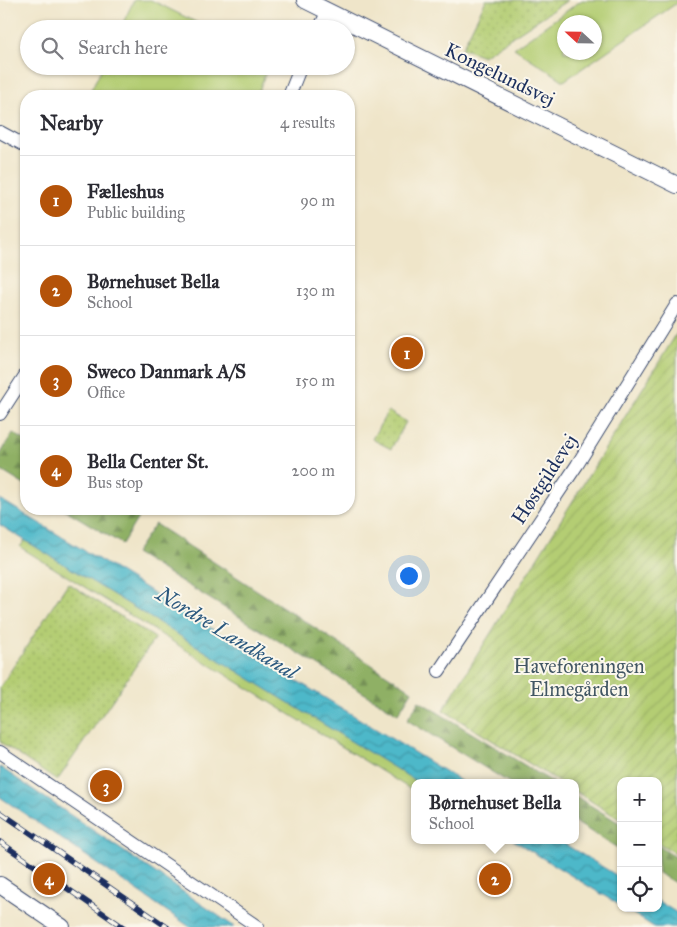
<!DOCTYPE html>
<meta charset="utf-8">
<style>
body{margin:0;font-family:"IM FELL Great Primer",serif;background:#f7f7f7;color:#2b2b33}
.controls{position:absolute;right:15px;bottom:15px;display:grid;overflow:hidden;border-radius:10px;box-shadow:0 1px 4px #0004}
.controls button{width:45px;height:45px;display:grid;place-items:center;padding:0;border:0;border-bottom:1px solid #e1e1e2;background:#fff;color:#2b2b33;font:25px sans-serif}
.compass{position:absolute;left:557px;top:15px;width:45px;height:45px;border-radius:50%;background:#fff;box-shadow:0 1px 4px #0004;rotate:292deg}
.you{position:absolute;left:408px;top:575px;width:18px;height:18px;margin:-12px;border:4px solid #fff;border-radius:50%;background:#1a73e8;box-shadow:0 0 0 8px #1a73e833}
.badge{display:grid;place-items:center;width:32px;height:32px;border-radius:50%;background:#b45309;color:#fff;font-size:16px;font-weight:700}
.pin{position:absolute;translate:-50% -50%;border:2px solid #fff;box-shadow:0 1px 5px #0006}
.popup{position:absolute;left:411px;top:779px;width:168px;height:65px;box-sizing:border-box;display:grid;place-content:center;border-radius:10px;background:#fff;filter:drop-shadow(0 1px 4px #0005);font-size:16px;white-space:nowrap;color:#7c7c81}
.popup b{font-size:19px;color:#2b2b33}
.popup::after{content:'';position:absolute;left:50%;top:100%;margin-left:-10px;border:10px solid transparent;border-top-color:#fff}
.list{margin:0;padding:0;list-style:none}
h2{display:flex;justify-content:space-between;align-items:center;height:65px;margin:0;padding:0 20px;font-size:21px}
h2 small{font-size:16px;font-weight:400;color:#7c7c81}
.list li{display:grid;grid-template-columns:32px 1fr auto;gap:15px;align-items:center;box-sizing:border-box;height:90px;padding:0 20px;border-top:1px solid #e1e1e2}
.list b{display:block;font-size:19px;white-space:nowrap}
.list p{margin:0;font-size:16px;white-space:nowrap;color:#7c7c81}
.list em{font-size:16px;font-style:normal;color:#7c7c81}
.icon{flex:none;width:28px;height:28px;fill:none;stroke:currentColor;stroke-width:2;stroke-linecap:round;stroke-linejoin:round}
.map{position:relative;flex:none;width:677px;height:927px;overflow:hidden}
.search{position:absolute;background:#fff;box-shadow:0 1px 4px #0004;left:20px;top:20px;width:335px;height:55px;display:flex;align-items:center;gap:12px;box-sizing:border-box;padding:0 18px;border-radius:28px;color:#7c7c81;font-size:19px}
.panel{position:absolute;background:#fff;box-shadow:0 1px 4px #0004;left:20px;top:90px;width:335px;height:425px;border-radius:20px}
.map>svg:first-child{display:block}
</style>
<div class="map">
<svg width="677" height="927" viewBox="0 0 677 927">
<defs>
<pattern id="forest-firs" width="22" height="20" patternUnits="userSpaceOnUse" patternTransform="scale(1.25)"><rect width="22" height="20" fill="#8fb065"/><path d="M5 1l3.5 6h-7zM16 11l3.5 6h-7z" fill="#749056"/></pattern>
<pattern id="park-dots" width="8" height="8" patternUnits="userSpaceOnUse" patternTransform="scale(1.25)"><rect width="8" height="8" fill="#b4cd73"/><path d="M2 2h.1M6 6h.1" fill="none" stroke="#9ab066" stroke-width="1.8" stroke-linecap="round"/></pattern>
<pattern id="garden-furrows" width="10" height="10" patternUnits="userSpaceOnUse" patternTransform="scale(1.25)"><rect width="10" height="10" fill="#b4cd73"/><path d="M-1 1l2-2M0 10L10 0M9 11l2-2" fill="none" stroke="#9ab066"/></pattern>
<pattern id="water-waves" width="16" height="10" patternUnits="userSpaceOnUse" patternTransform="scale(1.25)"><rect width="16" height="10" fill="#4db8c9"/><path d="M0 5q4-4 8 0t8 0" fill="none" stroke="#3f96a6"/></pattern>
</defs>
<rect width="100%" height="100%" fill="#fbf7ec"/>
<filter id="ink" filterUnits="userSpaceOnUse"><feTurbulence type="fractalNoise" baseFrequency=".02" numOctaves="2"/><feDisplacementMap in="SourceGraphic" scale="10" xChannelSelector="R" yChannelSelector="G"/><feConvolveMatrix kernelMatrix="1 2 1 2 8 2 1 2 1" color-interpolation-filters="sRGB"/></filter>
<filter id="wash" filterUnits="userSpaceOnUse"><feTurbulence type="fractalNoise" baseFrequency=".0096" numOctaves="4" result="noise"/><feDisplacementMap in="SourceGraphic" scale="20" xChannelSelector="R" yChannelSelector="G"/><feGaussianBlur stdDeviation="1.12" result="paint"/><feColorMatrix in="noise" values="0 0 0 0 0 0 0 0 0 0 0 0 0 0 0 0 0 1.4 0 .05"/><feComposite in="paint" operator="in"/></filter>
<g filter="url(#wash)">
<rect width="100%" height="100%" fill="#efe5c9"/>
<g fill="#b4cd73" stroke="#687e68" fill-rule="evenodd">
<path d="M134 0H151L210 29H120Z"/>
<path d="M582 0H677V3L564 81 514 48ZM564 22H594V52H564Z"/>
<path d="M103 66H268L257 96H88Z"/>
<path d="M25 540 419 783H415V792L20 547Z"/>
</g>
<g fill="url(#forest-firs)" stroke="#557062">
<path d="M13 433 26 441V486L0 470V455Z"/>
<path d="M64 509H139L142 511 122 544Z"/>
<path d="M155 524 412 691 398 714 135 553Z"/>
<path d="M419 701 554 783H510L407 720Z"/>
<path d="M575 796 621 824V850L575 822Z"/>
<path d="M658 846 677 858V884L658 873Z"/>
</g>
<g fill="url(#park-dots)" stroke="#687e68">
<path d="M486 0H568L483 56 462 48Z"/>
<path d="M388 411 406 422 391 449 372 439Z"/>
<path d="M68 583 155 638 57 781 0 742V687Z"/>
</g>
<path fill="url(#garden-furrows)" stroke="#687e68" d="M677 333V854L658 843V781H621V820L575 791V783H561L443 710Z"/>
<g fill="url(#water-waves)" stroke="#347494">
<path d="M0 499 464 783H419L0 525Z"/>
<path d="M0 767 235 927H190L0 797Z"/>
<path d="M513 840H558L621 878V906Z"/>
<path d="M658 901 677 913V927H654L624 908H658Z"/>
</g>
</g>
<g filter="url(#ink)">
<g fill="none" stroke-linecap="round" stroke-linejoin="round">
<g stroke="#3b4a6e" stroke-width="14">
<g id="minor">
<path d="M319 29 328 11"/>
<path d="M289 96 301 66"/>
<path d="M0 132 26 146"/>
<path d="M0 414 26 374"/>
<path d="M439 671 577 465 677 304"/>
<path d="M0 752 258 927"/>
</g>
</g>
<g stroke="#3b4a6e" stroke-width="18">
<g id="tertiary">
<path d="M305 0 677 185"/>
<path d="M0 885 62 927"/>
</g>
</g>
<use href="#minor" stroke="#fff" stroke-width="12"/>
<use href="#tertiary" stroke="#fff" stroke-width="16"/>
<g stroke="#1b2f5e" stroke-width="5.5">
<g id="rail">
<path d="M0 812 167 927"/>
<path d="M0 842 123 927"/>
</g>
</g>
<use href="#rail" stroke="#fbf7ec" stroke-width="4" stroke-dasharray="11" stroke-linecap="butt"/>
</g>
</g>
<g text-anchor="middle" stroke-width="4" stroke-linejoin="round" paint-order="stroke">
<g font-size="20" fill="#1b2f5e" stroke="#fbf7ec">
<text transform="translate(500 74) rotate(26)" y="7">Kongelundsvej</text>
<text transform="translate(544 479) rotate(-57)" y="7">Høstgildevej</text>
</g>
<g font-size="20" fill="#415663" stroke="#fbf7ec">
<text x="579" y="673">Haveforeningen<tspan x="579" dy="23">Elmegården</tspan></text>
</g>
<g font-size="21" font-style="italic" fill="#2a587e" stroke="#fbf7ec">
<text transform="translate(227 633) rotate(31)" y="7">Nordre Landkanal</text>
</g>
</g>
</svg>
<div class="controls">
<button>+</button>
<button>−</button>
<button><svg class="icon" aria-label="locate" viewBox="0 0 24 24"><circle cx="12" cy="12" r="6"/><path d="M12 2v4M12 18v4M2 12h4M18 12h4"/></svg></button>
</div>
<svg class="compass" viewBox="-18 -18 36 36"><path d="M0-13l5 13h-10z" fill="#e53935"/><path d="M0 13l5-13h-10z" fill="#7c7c81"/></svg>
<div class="you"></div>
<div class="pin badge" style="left:407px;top:353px">1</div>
<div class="pin badge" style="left:495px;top:879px">2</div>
<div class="popup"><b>Børnehuset Bella</b>School</div>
<div class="pin badge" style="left:106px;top:786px">3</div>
<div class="pin badge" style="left:49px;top:879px">4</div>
<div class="search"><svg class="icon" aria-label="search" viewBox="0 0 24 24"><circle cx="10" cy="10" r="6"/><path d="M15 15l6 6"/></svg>Search here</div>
<section class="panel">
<h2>Nearby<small>4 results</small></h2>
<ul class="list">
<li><span class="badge">1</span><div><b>Fælleshus</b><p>Public building</p></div><em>90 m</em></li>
<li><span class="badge">2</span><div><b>Børnehuset Bella</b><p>School</p></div><em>130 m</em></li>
<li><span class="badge">3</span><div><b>Sweco Danmark A/S</b><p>Office</p></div><em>150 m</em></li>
<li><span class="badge">4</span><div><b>Bella Center St.</b><p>Bus stop</p></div><em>200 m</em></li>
</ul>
</section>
</div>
